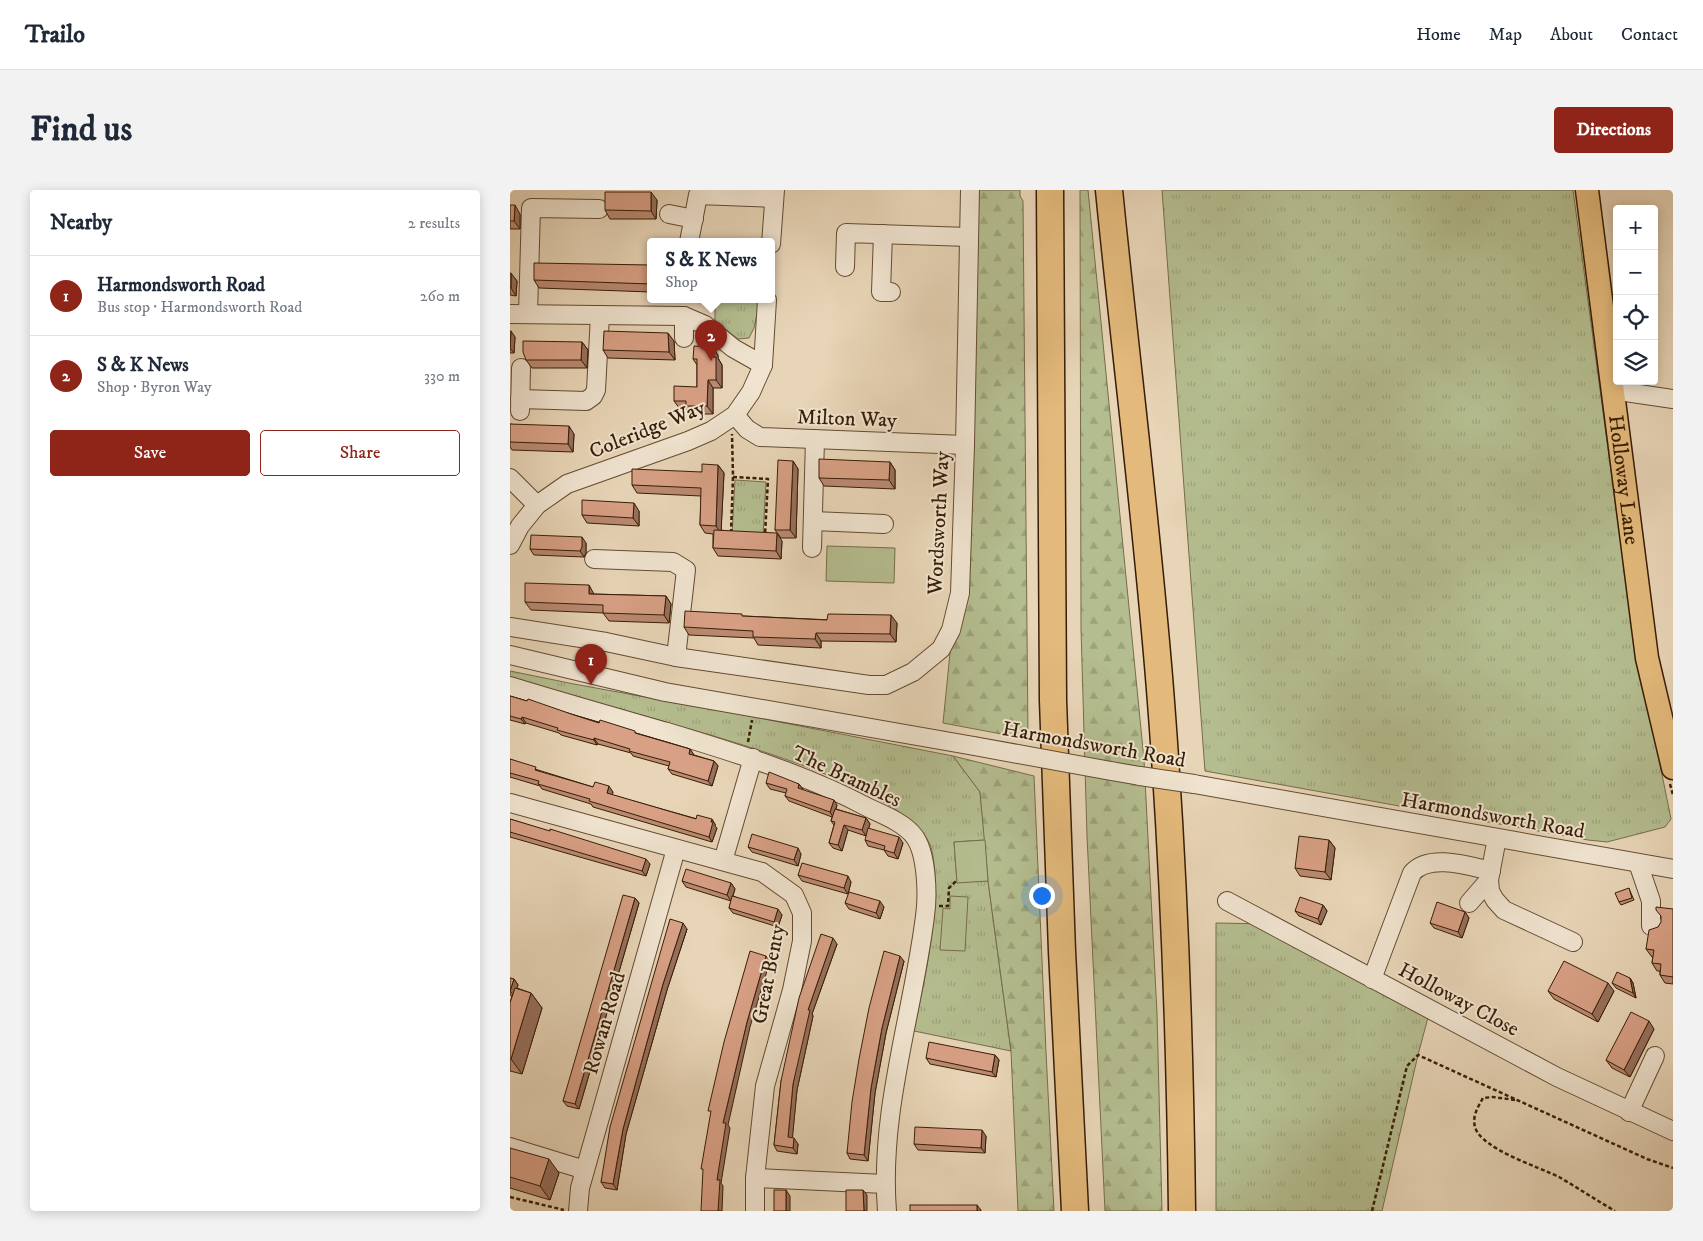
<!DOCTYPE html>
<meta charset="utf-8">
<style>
body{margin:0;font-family:"IM FELL DW Pica",serif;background:#f2f2f3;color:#1f2937}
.controls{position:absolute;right:15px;top:15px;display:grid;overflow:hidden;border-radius:5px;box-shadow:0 2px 12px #0003}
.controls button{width:45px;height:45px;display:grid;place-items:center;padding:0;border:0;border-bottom:1px solid #e0e1e3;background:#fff;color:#1f2937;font:25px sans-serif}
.you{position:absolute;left:531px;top:705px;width:18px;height:18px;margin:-12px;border:4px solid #fff;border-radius:50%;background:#1a73e8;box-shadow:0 0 0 8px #1a73e833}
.badge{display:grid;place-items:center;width:32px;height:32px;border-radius:50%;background:#8f2418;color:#fff;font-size:16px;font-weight:700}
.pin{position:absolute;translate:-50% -41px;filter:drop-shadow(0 1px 2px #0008)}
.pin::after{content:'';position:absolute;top:26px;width:18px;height:15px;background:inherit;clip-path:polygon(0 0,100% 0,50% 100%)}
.popup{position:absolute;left:137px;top:48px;width:128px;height:65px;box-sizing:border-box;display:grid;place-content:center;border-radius:5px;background:#fff;filter:drop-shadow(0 1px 4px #0005);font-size:16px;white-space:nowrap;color:#747a83}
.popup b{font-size:19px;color:#1f2937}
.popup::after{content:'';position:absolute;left:50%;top:100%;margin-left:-10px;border:10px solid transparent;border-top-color:#fff}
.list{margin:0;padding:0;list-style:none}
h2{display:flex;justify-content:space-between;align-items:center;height:65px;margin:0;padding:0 20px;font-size:21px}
h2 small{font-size:16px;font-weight:400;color:#747a83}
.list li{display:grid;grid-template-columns:32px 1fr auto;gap:15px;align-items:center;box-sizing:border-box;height:80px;padding:0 20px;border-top:1px solid #e0e1e3}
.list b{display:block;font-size:19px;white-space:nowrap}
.list p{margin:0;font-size:16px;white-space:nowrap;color:#747a83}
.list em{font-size:16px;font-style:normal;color:#747a83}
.actions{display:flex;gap:10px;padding:15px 20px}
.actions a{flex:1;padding:11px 0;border:1px solid #8f2418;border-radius:5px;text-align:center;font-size:18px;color:#8f2418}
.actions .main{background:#8f2418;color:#fff}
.icon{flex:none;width:28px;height:28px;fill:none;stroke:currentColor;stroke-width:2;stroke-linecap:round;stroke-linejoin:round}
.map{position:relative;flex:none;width:1163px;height:1021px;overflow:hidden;border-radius:5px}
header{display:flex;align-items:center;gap:30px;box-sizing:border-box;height:70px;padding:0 25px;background:#fff;border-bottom:1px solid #e0e1e3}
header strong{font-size:24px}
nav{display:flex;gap:28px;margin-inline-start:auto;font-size:18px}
.intro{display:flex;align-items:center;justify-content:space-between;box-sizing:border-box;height:120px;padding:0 30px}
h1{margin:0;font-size:35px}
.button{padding:12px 22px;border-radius:5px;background:#8f2418;color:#fff;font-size:18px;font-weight:700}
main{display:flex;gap:30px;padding:0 30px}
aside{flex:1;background:#fff;border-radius:5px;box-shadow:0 2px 12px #0003}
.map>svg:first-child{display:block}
</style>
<header>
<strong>Trailo</strong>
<nav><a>Home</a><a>Map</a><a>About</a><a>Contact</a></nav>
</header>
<div class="intro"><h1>Find us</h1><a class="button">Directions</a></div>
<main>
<aside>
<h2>Nearby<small>2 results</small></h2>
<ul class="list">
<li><span class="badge">1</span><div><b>Harmondsworth Road</b><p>Bus stop · Harmondsworth Road</p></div><em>260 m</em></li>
<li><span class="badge">2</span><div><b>S &amp; K News</b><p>Shop · Byron Way</p></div><em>330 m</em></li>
</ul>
<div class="actions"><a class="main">Save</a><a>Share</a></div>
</aside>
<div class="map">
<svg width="1163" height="1021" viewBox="0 0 1163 1021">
<defs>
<pattern id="grass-tufts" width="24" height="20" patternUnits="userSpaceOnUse" patternTransform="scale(1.25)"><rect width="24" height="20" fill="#b4bd8f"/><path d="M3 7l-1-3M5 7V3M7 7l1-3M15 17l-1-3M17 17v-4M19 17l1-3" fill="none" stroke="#9ca27a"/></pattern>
<pattern id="forest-firs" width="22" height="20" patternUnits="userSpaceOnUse" patternTransform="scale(1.25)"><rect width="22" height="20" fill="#b4bd8f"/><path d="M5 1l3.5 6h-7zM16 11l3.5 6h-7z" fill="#9ca27a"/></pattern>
</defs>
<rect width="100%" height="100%" fill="#e8d5b7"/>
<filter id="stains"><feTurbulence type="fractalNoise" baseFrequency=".004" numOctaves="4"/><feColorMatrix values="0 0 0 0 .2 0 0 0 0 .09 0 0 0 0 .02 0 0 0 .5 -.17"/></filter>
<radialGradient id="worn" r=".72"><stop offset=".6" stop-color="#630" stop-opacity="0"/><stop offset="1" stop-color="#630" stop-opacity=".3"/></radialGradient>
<g fill="url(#grass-tufts)" stroke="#766d4a">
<path d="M652 0H1063L1122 436 1161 629 1155 637 1097 652 1078 650 695 581Z"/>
<path d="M205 110 250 111 244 138 239 148 228 149 205 131Z"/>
<path d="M225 290 256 292 253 346 222 345Z"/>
<path d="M0 481 64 494 239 526 443 566 470 602 475 650 444 652 447 692 478 691 501 861 404 841C414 791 426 742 425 691 425 681 424 668 421 657 400 597 202 546 142 528 94 515 47 501 0 487Z"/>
<path d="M706 733 759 734 920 820 908 865 872 1021H706Z"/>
</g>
<g fill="url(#forest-firs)" stroke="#766d4a">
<path d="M465 0H510V6L513 11 518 549 433 533 440 463 444 439Z"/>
<path d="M570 0H578L634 570 647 824 652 1021H595L577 646 571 439Z"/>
<path d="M443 566 524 586 536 862 544 1021H508L501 861 478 691 470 602Z"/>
</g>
<g fill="#b4bd8f" stroke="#766d4a">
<path d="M317 356 385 358 384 393 316 391Z"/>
<path d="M475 650 478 691 447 693 444 652Z"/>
<path d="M440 706 458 707 455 761 430 760 433 718 440 719Z"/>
</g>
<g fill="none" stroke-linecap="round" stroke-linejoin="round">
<g stroke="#644b32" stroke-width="20">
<g id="minor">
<path d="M159 24 184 29"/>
<path d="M373 44 371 102H381"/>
<path d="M179 52 188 5 264 8"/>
<path d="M261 54 265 0"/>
<path d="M335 77 336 43 459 47"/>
<path d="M0 124 174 126 195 135 223 158 253 175"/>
<path d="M18 124 21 18 89 19"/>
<path d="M174 148V126"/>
<path d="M1102 200 1163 209"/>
<path d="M10 209 76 211 83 206 86 200 90 125"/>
<path d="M10 221 11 178"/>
<path d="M225 225 237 239 250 247 455 255"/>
<path d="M0 288 27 315"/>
<path d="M303 331 374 334"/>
<path d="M0 355 10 336 27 315 57 294 178 251 201 241 225 225 241 202 253 175 257 110"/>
<path d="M302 358 305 249"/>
<path d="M84 369 163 372 176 380 166 467"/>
<path d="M0 437 96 452 166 467 359 495H376L403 482 431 459 441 440 450 403 455 255 460 0"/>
<path d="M0 465 155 502 464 556"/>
<path d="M0 496C52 512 105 527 157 542 226 563 295 584 359 618 374 625 394 633 404 646 417 663 418 705 415 726 403 824 369 921 377 1021"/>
<path d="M601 581 630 586"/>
<path d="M684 594 1163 679"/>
<path d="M0 613 252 682 284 705 292 723V751L282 800 255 896 245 988V1021"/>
<path d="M987 648 979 690 980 701 985 710 994 720 1063 752"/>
<path d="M213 671 243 568"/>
<path d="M1128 673 1141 711V736L1146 737"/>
<path d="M717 711 1047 887 1163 941"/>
<path d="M959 713 979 690"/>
<path d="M862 789 902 683C919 663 959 676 981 681"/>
<path d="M1119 922 1145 866"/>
<path d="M0 957 75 980"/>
<path d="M245 988 375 994"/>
<path d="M68 1021 70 998 166 659"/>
</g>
</g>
<g stroke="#381d06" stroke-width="25">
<g id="major">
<path id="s1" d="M1077 0 1137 468 1163 578"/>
</g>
</g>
<g stroke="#381d06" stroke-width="29">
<g id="highway">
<path d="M540 0 543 510 552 761 565 1021"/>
<path d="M599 0C616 171 638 341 651 512 664 681 670 851 672 1021"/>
</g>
</g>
<g stroke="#381d06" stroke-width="2.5" stroke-dasharray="4 2.5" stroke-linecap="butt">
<path d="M223 287 258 289 255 345"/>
<path d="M221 343 223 287 222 244"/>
<path d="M238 552 242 530"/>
<path d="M1160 594 1163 605"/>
<path d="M429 716H438L439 698 447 690"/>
<path d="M1005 910 983 907 973 908C968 917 962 926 965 937 971 959 1029 977 1049 987 1068 998 1086 1010 1105 1021"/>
<path d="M0 1007 54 1020"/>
<path d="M862 1021 897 876 908 865 1137 969 1163 978"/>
</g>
<use href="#minor" stroke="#f0e4d0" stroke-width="18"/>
<use href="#major" stroke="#e4ba7c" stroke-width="22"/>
<use href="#highway" stroke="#e4ba7c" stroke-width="26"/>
<g stroke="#644b32" stroke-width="20" stroke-linecap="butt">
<g id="minor-bridge">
<path d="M464 556 601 581"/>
<path d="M630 586 684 594"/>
</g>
</g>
<use href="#minor-bridge" stroke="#f0e4d0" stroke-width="18"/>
</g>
<g fill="#ba8a72" stroke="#381d06">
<path d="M147 10 146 29H100L95 20Z"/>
<path d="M0 15 10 24V39H0Z"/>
<path d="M141 75V102L29 98 24 90Z"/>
<path d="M0 83 7 91 6 106 0 105Z"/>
<path d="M0 141 5 147 4 163H0Z"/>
<path d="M164 151 165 170 98 168 93 160Z"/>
<path d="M72 152 78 160 77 178H22L16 170Z"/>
<path d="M202 157 208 165V168L212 175V198H203V224H181L178 220 170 219 164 211 187 197V175L183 169Z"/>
<path d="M0 234 64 244 63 262 2 260 0 257Z"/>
<path d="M283 271 288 279 286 348H271L265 340Z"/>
<path d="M380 272 385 280V299L314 296 309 288Z"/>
<path d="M208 275 214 283 211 340 272 351 271 369 208 366 203 358V344L195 343 190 335 191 306 127 303 122 295 192 282Z"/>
<path d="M129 321V336L77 333 72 325Z"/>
<path d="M76 353V363L74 367 24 365 20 359Z"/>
<path d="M84 404 156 406 161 414 159 433 99 431 93 423 21 420 15 412Z"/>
<path d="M234 426 387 433 386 452 311 451V458L248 455 244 448 179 445 174 437Z"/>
<path d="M0 506 180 559 184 565 204 571 208 576 202 596 162 584 158 579 159 576 123 566 121 563 88 554 87 555 51 545 49 543 16 533 15 534 0 530Z"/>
<path d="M0 569 28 580 83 597 103 602 102 605 205 634V636L207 638 202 652 83 617 81 614 32 599 30 596 0 587Z"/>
<path d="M256 593 289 594 293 600 327 615 326 619 356 628 360 634 356 646 338 640 332 661 323 658 319 653 324 635 321 631 322 627 279 611 275 606 276 603 260 599Z"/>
<path d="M0 629 140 674 136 686 0 647Z"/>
<path d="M355 650 393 653 388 669 378 666 374 660 358 656Z"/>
<path d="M819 650 825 658 821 690 790 686 785 678Z"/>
<path d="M238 657 291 664 288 676 242 662Z"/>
<path d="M288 685 341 692 338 704 292 691Z"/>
<path d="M172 691 221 693 225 699 223 706 272 725 268 737 223 723 219 718 221 711 176 697Z"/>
<path d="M1119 698 1120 701 1124 710 1111 715 1109 712Z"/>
<path d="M125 708 129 713 69 919 57 916 53 911Z"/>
<path d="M335 713 374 717 370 729 339 719Z"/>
<path d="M813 715 817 721 811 735 789 726 785 721Z"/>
<path d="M1163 719V794L1155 793 1150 785V781H1147L1142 773 1143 767H1142L1136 759 1148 737Z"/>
<path d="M955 722 959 728 952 748 924 738 920 733Z"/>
<path d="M177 739 157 800 116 944 107 1000 95 998 91 992Z"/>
<path d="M327 754 302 824 303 826 287 900 282 948 288 954 287 964 267 961 264 955 271 891Z"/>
<path d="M394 771 376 843 365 903 358 971 340 969 337 963Z"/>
<path d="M0 788 4 789 8 795 7 798 21 803 32 818 12 884 0 881V813L2 806 0 805Z"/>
<path d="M1120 788 1123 793 1126 808 1106 798 1102 793Z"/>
<path d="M1038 801H1104L1088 832 1044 809Z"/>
<path d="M1144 839 1120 887 1102 878 1096 870Z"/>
<path d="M485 865 489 870 486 887 420 874 416 868Z"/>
<path d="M476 946 475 963 408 960 404 954Z"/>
<path d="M0 958 49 983 40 1010 0 998Z"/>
</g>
<g fill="#97705d" stroke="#381d06">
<path d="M141 2 147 10 146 29 141 21Z"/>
<path d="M5 15 10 24V39L4 31Z"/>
<path d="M1 83 7 91 6 106 1 98Z"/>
<path d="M1 141 5 147 4 163 0 158Z"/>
<path d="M158 143 164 151 165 170 159 162Z"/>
<path d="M72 152 78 160 77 178 71 170Z"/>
<path d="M202 157 208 165V168L212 175V198L206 190 202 167Z"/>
<path d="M198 190 203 198V224L197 216Z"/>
<path d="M59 236 64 244 63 262 58 254Z"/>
<path d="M283 271 288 279 286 348 280 340Z"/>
<path d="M380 272 385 280V299L379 290Z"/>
<path d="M208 275 214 283 211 344 206 336Z"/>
<path d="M124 313 129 321V336L123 328Z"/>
<path d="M267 343 272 351 271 369 266 361Z"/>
<path d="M72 347 76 353V363L74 367 70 361Z"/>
<path d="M79 395 84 404H79Z"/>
<path d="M156 406 161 414 159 433 154 425Z"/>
<path d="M381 425 387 433 386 452 380 444Z"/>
<path d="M306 443 311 451V458L305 449Z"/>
<path d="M12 527 16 533 15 534 11 529Z"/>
<path d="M84 548 88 554 87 555 84 550Z"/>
<path d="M180 559 184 565 182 569 179 564Z"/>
<path d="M204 571 208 576 202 596 198 591Z"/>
<path d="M289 594 293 599 292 604 288 598Z"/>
<path d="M99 596 103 602 101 609 97 603Z"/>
<path d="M324 610 327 615 323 627 320 622Z"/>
<path d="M356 628 360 634 356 646 352 640Z"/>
<path d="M202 629 205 634V636L207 638 202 652 199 647Z"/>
<path d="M334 635 338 640 332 661 328 655Z"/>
<path d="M389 647 393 653 388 669 384 663Z"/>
<path d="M819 650 825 658 821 690 815 682Z"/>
<path d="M288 658 291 664 288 676 284 670Z"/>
<path d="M136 669 140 674 136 686 132 681Z"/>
<path d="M338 686 341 692 338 704 334 698Z"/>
<path d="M221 693 225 699 221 711 217 705Z"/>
<path d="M125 708 129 713 69 919 65 914Z"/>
<path d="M370 711 374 717 370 729 366 723Z"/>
<path d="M813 715 817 721 811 735 808 729Z"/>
<path d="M268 719 272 725 268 737 264 732Z"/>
<path d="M955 722 959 728 952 748 948 742Z"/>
<path d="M173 733 177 739 157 800 116 944 107 1000 103 994 113 939 153 794Z"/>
<path d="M323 748 327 754 302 824 303 826 287 900 282 953 278 947 283 894 298 820Z"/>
<path d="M256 766 260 771 240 837 218 935 220 938 211 993 213 996 212 1021H208L207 990 213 933 237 832Z"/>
<path d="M390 766 394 771 376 843 365 903 358 971 354 965 361 898 372 838Z"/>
<path d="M1120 788 1123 793 1126 808 1123 803Z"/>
<path d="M4 789 8 795 4 806 0 801Z"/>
<path d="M1098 793 1104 801 1088 832 1082 824Z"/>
<path d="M21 803 32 818 12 884 1 869Z"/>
<path d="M1139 831 1144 839 1120 887 1114 880Z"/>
<path d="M485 865 489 870 486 887 482 882Z"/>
<path d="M472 940 476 946 475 963 471 958Z"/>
<path d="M284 948 288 954 287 964 283 958Z"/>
<path d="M39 969 49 983 40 1010 30 996Z"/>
<path d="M276 1000 280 1006V1021H276Z"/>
<path d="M353 1000 357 1005V1021H354Z"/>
<path d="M467 1015 471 1020V1021H467Z"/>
</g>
<g fill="#d8a085" stroke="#381d06">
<path d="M95 2H141V21L95 20Z"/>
<path d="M0 15H5L4 31H0Z"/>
<path d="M24 73 141 75V94L24 90Z"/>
<path d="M0 83H1V98L0 97Z"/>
<path d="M0 141H1L0 158Z"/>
<path d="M94 141 158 143 159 162 93 160Z"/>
<path d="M13 151 72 152 71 170H16L13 162Z"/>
<path d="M184 156 202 157V167H206V190H198L197 216H176V211H164V196L187 197V169H183Z"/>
<path d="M0 234 59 236 58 254 0 252Z"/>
<path d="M309 269 380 272 379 290 309 288Z"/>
<path d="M268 270 283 271 280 340H265Z"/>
<path d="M192 274 208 275 206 336 190 335 191 298 122 295V279L192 282Z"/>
<path d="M72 310 124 313 123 328 72 325Z"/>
<path d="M204 340 267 343 266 361 203 358Z"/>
<path d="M21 345 72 347V357L70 361 20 359Z"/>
<path d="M15 393 79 395V404L156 406 154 425 93 423V415L15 412Z"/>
<path d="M175 421 232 424V426L317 430 318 424 381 425 380 444 306 443 305 449 243 447V441L174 437Z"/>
<path d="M0 506 17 511 18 509 64 525 89 533 90 530 125 541V543L180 559 179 564 204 571 198 591 158 579 160 572 119 561 120 559 84 548V550L65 545 47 540 48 538 12 527 11 529 0 526Z"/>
<path d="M0 569 26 577 25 580 83 597 85 592 99 596 97 603 186 629 187 625 202 629 201 632H203L199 647 79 611 80 609 28 594 29 591 0 583Z"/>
<path d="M259 582 289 594 288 598 324 610 320 622 275 606 277 599 256 593Z"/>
<path d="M325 619 356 628 352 640 334 635 328 655 319 653 325 632 321 631Z"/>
<path d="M0 629 40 641V639L136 669 132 681 0 642Z"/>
<path d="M358 638 389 647 384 663 374 660 375 656 355 650Z"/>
<path d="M242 644 288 658 284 670 238 657Z"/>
<path d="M789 646 819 650 815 682 785 678Z"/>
<path d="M292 673 338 686 334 698 288 685Z"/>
<path d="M176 679 221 693 217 705 172 691Z"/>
<path d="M1119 698 1122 708 1109 712 1105 703Z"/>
<path d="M339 702 370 711 366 723 335 713Z"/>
<path d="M113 705 125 708 65 914 53 911Z"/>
<path d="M222 706 268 719 264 732 219 718Z"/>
<path d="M790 707 813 715 808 729 785 721Z"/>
<path d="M927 712 955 722 948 742 920 733Z"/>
<path d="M1146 717 1163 719V787L1150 785 1151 774 1142 773 1144 760 1136 759 1139 740 1148 737 1151 732V726L1146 720Z"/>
<path d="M160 729 173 733 153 794 113 939 103 994 91 992 100 937Z"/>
<path d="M311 744 323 748 298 820H300L283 894 278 947 284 948 283 958 264 955 271 891 289 808Z"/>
<path d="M240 761 256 766 237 832 213 933H216L207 990H210L208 1021H191L193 979H191L201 921H198L214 852Z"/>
<path d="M374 761 390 766 372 838 361 898 354 965 337 963 342 912 349 869 359 818Z"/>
<path d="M1054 771 1098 793 1082 824 1038 801Z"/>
<path d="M1107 782 1120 788 1123 803 1102 793Z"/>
<path d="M0 788 4 789 0 801Z"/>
<path d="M5 798 21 803 1 869 0 868V813Z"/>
<path d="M1121 822 1139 831 1114 880 1096 870Z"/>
<path d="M419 852 485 865 482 882 416 868Z"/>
<path d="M405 937 472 940 471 958 404 954Z"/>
<path d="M0 958 39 969 30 996 0 987Z"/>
<rect x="264" y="1000" width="12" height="21"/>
<path d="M336 1000H353L354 1021H336Z"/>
<rect x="400" y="1015" width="67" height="6"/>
</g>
<g text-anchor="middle" stroke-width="4" stroke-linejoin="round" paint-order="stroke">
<g font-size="21" fill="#381d06" stroke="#f0e4d0">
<text transform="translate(337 228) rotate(2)" y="7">Milton Way</text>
<text transform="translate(137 239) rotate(-22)" y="7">Coleridge Way</text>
<text dy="7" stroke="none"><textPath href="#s1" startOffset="292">Holloway Lane</textPath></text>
<text transform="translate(428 333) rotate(-87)" y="7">Wordsworth Way</text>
<text transform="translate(584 554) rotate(10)" y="7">Harmondsworth Road</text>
<text transform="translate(337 586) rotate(25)" y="7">The Brambles</text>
<text transform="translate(983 625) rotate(10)" y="7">Harmondsworth Road</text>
<text transform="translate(258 784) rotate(-79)" y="7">Great Benty</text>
<text transform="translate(949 809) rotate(28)" y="7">Holloway Close</text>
<text transform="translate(94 833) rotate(-74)" y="7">Rowan Road</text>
</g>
</g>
<rect width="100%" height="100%" filter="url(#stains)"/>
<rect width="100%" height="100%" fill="url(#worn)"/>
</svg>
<div class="controls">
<button>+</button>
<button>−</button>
<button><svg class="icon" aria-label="locate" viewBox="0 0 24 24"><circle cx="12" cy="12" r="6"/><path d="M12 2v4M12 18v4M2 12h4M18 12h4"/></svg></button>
<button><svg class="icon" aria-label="layers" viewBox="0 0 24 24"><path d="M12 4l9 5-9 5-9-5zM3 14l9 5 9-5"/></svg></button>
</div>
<div class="you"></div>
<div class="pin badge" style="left:81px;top:495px">1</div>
<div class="pin badge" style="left:201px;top:171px">2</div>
<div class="popup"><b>S &amp; K News</b>Shop</div>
</div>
</main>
